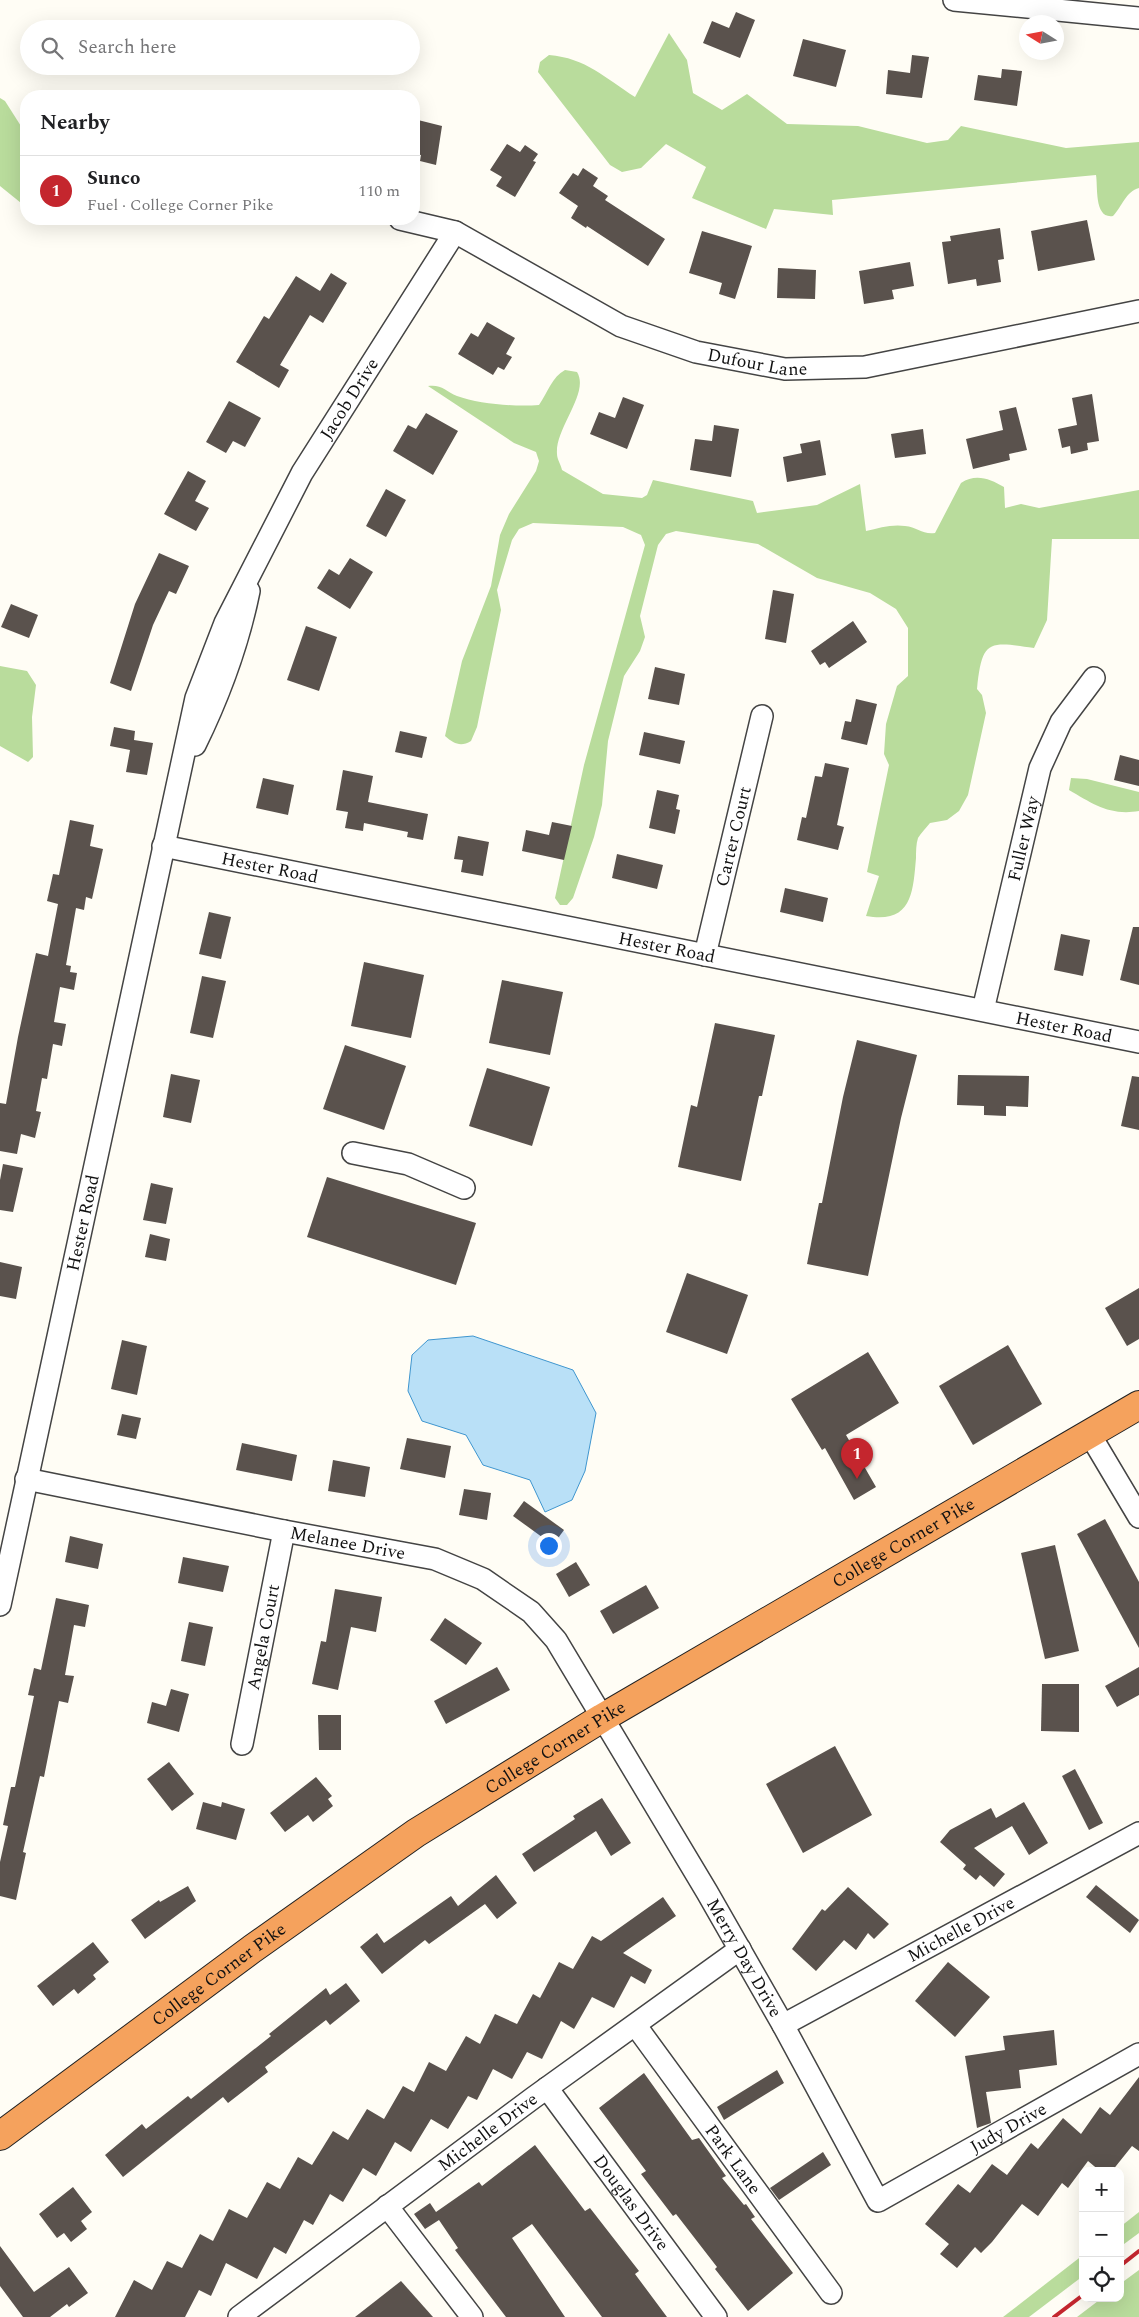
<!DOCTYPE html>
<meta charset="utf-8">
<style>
body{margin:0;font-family:Spectral,serif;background:#f6f6f6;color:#202124}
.controls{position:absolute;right:15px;bottom:15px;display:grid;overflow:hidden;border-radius:10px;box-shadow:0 5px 20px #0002}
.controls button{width:45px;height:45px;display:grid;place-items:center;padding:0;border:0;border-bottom:1px solid #e0e0e0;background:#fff;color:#202124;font:25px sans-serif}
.compass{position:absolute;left:1019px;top:15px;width:45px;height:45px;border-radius:50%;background:#fff;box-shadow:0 5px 20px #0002;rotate:281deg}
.you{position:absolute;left:548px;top:1545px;width:18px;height:18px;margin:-12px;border:4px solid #fff;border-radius:50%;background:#1a73e8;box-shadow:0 0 0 8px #1a73e833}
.badge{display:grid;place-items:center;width:32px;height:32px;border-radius:50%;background:#c4262e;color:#fff;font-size:16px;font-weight:700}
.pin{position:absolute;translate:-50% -41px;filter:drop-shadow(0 1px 2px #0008)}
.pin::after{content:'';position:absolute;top:26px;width:18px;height:15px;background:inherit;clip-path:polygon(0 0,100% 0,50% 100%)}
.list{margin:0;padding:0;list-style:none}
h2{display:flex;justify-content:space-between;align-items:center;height:65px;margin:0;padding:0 20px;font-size:21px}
h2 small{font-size:16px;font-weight:400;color:#757577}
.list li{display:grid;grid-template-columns:32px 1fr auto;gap:15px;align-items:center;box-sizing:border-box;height:70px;padding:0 20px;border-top:1px solid #e0e0e0}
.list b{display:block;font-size:19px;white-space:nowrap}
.list p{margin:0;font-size:16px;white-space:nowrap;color:#757577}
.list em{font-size:16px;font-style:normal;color:#757577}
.icon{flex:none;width:28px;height:28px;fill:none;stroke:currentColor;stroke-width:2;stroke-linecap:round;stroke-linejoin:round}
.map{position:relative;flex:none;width:1139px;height:2317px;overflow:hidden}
.search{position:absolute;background:#fff;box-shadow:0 5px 20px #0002;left:20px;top:20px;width:400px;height:55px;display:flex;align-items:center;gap:12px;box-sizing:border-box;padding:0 18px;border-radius:28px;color:#757577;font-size:19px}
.panel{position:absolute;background:#fff;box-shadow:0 5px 20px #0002;left:20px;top:90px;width:400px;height:135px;border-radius:20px}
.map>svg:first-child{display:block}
</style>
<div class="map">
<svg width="1139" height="2317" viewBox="0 0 1139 2317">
<rect width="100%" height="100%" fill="#fffdf5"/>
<g fill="#b9dc9c">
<path d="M669 33 687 60 693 93 722 110 747 94 787 124 858 126 927 143 948 140 961 126 1066 148 1139 142V188C1126 191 1122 207 1113 216 1094 219 1098 187 1096 175L832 200 833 215 774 209 766 229 692 198 706 167 666 144 641 168 622 172 610 165 538 72 540 62 549 55C586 58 605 78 635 97Z"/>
<path d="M0 98 5 101 26 134V207L0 186Z"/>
<path d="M565 370 577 372C590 393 555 428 557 454 557 459 561 465 562 470L603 494 642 498 647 495 653 480 753 501 757 513 817 505 860 484 866 531C879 528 892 524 905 526 917 527 923 535 935 533L961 483C976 473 990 479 1004 487L1005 508 1021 504 1039 508 1139 490V539H1052L1047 620 1034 648C988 641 982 640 977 689L982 695 986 713 968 795 959 811 947 820 930 823C926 828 921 833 918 838 916 844 916 852 916 858 913 893 912 924 866 916L879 876 867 872 889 765 884 754 886 724 897 686 908 676V628L896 609 870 593 817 578 758 544 676 531 666 534 658 545 640 616 645 637 640 651 624 676 608 741 602 805 594 837 573 898 567 905H560L555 898 584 765 645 545 641 535 623 527 533 523 519 529 512 540 497 590 501 610 477 727 471 741C461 747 454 744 445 736L462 661 491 586 500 535 509 514 536 471 539 461 536 452 514 443 428 386C441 384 446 391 457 396 479 404 516 407 539 405 548 392 552 377 565 370Z"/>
<path d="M0 666 27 671 36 685 32 717 33 757 28 762 0 746Z"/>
<path d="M1071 778 1087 779 1139 792V811C1110 816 1093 804 1069 790Z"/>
<path d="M1139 2212V2233L1120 2247V2227Z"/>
<path d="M1083 2255V2276L1029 2317H1003Z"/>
<path d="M1139 2270V2317H1077L1102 2298H1120V2284Z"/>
</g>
<path fill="#b9e0f7" stroke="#3f96cf" d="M473 1336 573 1370 596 1413 585 1471 572 1500 545 1512 530 1480 483 1465 466 1435 422 1421 408 1391 412 1355 428 1340Z"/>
<g fill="#5a524d">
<path d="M736 12 755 20 740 58 703 43 712 21 729 28Z"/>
<path d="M803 39 846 50 836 87 793 76Z"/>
<path d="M912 55 929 57 922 98 886 94 888 70 910 73Z"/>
<path d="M1002 69 1022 71 1017 106 974 100 978 75 1001 78Z"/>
<path d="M414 119 442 126 436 165 420 161 421 155 414 154Z"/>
<path d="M507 144 520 152 525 145 538 154 533 161 536 162 515 197 496 186 502 177 490 170Z"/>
<path d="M583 168 598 178 593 186 608 196 605 200 665 239 648 266 587 226 586 228 571 218 578 206 559 193 573 173 578 176Z"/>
<path d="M1087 220 1095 260 1038 271 1031 231Z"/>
<path d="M1000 228 1004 259 998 260 1001 282 977 286 976 279 948 284 942 242 951 241 950 236Z"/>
<path d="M702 231 752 246 735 299 719 294 722 283 689 273Z"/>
<path d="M910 262 914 286 892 290 894 299 864 304 859 271Z"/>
<path d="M778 268 816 270 815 299 777 298Z"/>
<path d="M331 273 347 283 323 323 310 315 280 365 289 370 279 388 236 362 264 316 269 319 296 276 320 291Z"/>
<path d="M487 322 515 338 506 354 512 357 504 370 498 367 493 375 458 354 471 333 478 337Z"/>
<path d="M1092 394 1099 441 1087 443 1088 450 1071 454 1070 446 1062 448 1058 429 1077 425 1072 398Z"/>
<path d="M623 397 644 405 627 449 590 434 599 412 615 418Z"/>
<path d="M229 401 261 418 245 447 233 441 226 453 206 442Z"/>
<path d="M1016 407 1027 450 1009 454 1010 460 973 469 966 439 1003 430 999 411Z"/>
<path d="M426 413 458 431 433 475 393 451 408 425 416 429Z"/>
<path d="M714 425 739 429 731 477 690 470 695 439 712 441Z"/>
<path d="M923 429 926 454 895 458 891 434Z"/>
<path d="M820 440 826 475 787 482 783 457 802 453 800 444Z"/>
<path d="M188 471 206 481 195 501 209 508 196 531 164 514Z"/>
<path d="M386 489 406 500 386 537 366 526Z"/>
<path d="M159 553 189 566 176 594 169 591 153 625 131 691 110 683 135 604Z"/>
<path d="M350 558 373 572 350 609 317 588 329 569 339 575Z"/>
<path d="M773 590 794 594 786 643 765 639Z"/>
<path d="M11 604 38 615 29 638 1 627Z"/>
<path d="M853 621 867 642 829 668 825 662 820 665 811 651Z"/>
<path d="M306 626 337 637 319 691 287 680Z"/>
<path d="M655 667 685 674 679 705 648 699Z"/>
<path d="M856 699 877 704 867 745 841 739 845 721 851 722Z"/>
<path d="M114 727 135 731 134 740 153 743 147 775 126 772 130 750 110 746Z"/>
<path d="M400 731 427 737 422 758 395 752Z"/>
<path d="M644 732 685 741 680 764 639 755Z"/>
<path d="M1120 755 1139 760V786L1114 780Z"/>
<path d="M825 763 849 768 837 825 844 827 838 850 797 840 802 817 806 818 815 776 822 777Z"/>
<path d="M343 770 373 776 368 802 428 814 423 840 407 837 408 832 364 823 363 831 345 828 348 812 336 810Z"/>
<path d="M263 778 294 785 288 815 256 808Z"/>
<path d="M657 790 679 795 676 809 680 810 675 834 649 828Z"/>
<path d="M70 820 94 825 90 846 103 849 92 899 86 897 84 910 76 908 66 965 71 966 70 972 77 973 74 990 60 987 54 1022 66 1024 62 1046 53 1044 47 1079 42 1078 36 1111 41 1112 35 1138 21 1134 17 1154 0 1151V1103L6 1104 18 1037 36 953 48 956 58 904 47 901 53 874 59 875Z"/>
<path d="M552 822 572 826 564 860 522 851 526 830 549 835Z"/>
<path d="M458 836 489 842 483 876 461 872 463 860 454 859Z"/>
<path d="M617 854 663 865 657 889 612 878Z"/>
<path d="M785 888 828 898 823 922 780 912Z"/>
<path d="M209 912 231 917 221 959 199 954Z"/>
<path d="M1133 927H1139V985L1120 980Z"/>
<path d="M1061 934 1090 940 1083 976 1054 970Z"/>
<path d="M364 962 424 975 411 1038 351 1026Z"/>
<path d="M202 976 226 981 213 1038 190 1033Z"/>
<path d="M502 980 563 992 550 1055 489 1043Z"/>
<path d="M715 1023 775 1035 762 1096H759L741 1181 678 1167 691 1105 697 1107Z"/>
<path d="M857 1040 917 1055 901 1118 868 1276 807 1264 819 1203H822L843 1097Z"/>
<path d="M345 1045 406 1066 384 1130 323 1109Z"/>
<path d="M487 1068 550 1087 532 1146 469 1126Z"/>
<path d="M171 1074 200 1080 191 1123 163 1117Z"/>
<path d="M958 1075 1029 1076 1028 1107 1006 1106V1116L984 1115V1106L957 1105Z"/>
<path d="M1132 1076 1139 1077V1130L1121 1126Z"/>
<path d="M3 1164 23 1168 13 1212 0 1210V1180Z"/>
<path d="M327 1177 476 1223 456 1285 307 1237Z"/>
<path d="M151 1183 173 1188 166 1224 143 1220Z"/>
<path d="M150 1234 170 1239 166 1261 145 1257Z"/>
<path d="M0 1262 22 1267 16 1299 0 1296Z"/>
<path d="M687 1273 748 1295 727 1354 666 1332Z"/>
<path d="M1139 1288V1339L1127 1346 1105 1308Z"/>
<path d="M122 1340 147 1346 137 1395 111 1389Z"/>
<path d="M1008 1345 1042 1404 973 1445 939 1386Z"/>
<path d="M868 1352 899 1403 846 1435 876 1487 854 1500 825 1448 822 1450 791 1399Z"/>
<path d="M122 1414 141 1418 136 1439 117 1435Z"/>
<path d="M407 1438 451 1446 445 1478 400 1469Z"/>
<path d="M242 1443 297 1455 292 1481 236 1470Z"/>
<path d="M333 1460 370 1467 365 1497 328 1491Z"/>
<path d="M464 1489 491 1493 487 1520 459 1515Z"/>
<path d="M524 1501 564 1530 553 1545 513 1516Z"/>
<path d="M1105 1519 1139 1582V1648L1077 1534Z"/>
<path d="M70 1536 103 1544 98 1569 65 1562Z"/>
<path d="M1055 1545 1079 1651 1045 1659 1021 1553Z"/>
<path d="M183 1557 229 1566 223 1592 178 1583Z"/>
<path d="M576 1562 590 1585 569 1597 556 1574Z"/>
<path d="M646 1585 659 1608 613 1634 600 1611Z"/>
<path d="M335 1589 382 1597 376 1632 351 1627 338 1690 312 1684 321 1641 326 1642Z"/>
<path d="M56 1598 89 1605 85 1627 74 1625 65 1675 74 1676 68 1703 59 1701 44 1777 40 1776 23 1852 26 1853 16 1900 0 1896V1862L8 1826 3 1825 11 1787H15L34 1696 28 1695 34 1668 41 1670Z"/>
<path d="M445 1618 482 1643 466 1665 430 1640Z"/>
<path d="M189 1622 213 1627 205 1666 181 1661Z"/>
<path d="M497 1667 510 1690 446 1724 434 1701Z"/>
<path d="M1139 1667V1695L1117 1707 1105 1686Z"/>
<path d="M1042 1684H1079V1732L1041 1731Z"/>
<path d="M171 1689 189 1694 179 1732 147 1723 152 1702 166 1706Z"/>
<path d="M318 1715H341V1750H319Z"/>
<path d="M835 1746 872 1815 803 1853 766 1784Z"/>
<path d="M169 1762 194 1794 172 1811 147 1779Z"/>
<path d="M1075 1769 1103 1823 1089 1830 1062 1776Z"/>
<path d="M316 1777 332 1796 328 1799 333 1806 313 1822 308 1815 285 1832 270 1813Z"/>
<path d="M602 1798 631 1843 611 1856 596 1831 534 1872 522 1854 575 1819 573 1816Z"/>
<path d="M203 1802 221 1807 222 1802 245 1809 236 1840 196 1829Z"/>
<path d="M1024 1802 1048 1843 1029 1855 1012 1826 974 1848 1005 1874 994 1887 980 1875 976 1880 963 1869 966 1865 940 1842 950 1830 991 1808 996 1818Z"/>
<path d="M496 1875 517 1903 497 1919 485 1904 429 1944 425 1940 382 1974 360 1947 377 1933 384 1943 451 1896 458 1906Z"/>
<path d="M1096 1885 1139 1920 1130 1933 1086 1897Z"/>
<path d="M188 1886 196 1901 145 1939 131 1920 159 1900 160 1902Z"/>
<path d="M848 1887 889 1924 874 1939 868 1933 856 1950 844 1940 816 1971 792 1949 822 1909 825 1911Z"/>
<path d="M663 1897 676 1916 623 1953 652 1970 645 1984 631 1976 614 2008 592 1997 574 2029 561 2021 542 2059 527 2052 512 2079 493 2069 477 2100 468 2096 448 2129 431 2119 411 2152 395 2142 376 2176 363 2168 343 2202 330 2194 313 2225 304 2220 286 2254 274 2247 257 2279 226 2263 211 2296 199 2290 185 2317H115L134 2280 152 2290 167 2261 182 2268 200 2234 213 2241 229 2209 247 2218 267 2182 280 2189 298 2157 312 2165 333 2131 348 2140 367 2109 384 2119 403 2086 414 2092 429 2062 446 2071 466 2036 480 2044 495 2014 517 2024 533 1994 540 1998 559 1962 573 1969 592 1936 601 1941Z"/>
<path d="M93 1942 109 1962 93 1975 96 1979 78 1994 74 1989 53 2006 37 1986Z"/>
<path d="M948 1962 990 1997 955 2037 915 2001Z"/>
<path d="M346 1983 360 2001 330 2025 326 2020 265 2067 268 2072 228 2103 223 2097 123 2177 105 2155 142 2124 146 2129 188 2096 191 2099 271 2036 269 2034 326 1988 330 1995Z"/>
<path d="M1054 2030 1057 2065 1019 2070 1021 2088 986 2092 991 2123 977 2128 965 2056 1005 2050 1003 2036Z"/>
<path d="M777 2070 784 2083 724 2120 717 2107Z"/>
<path d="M644 2073 692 2140 699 2138 726 2176 722 2178 744 2205 746 2204 755 2217 751 2219 793 2273 748 2311 715 2269 717 2267 676 2214 673 2216 641 2174 646 2171 599 2108Z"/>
<path d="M1139 2077V2151L1132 2146 1112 2171H1100L1088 2161 1068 2188 1062 2183 1038 2216 1022 2204 992 2242 981 2253 975 2247 957 2268 940 2254 949 2244 925 2224 958 2184 970 2193 992 2164 1007 2175 1031 2143 1038 2149 1063 2118 1081 2134 1100 2107 1110 2115Z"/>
<path d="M535 2145 585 2211 590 2208 639 2271 635 2274 667 2317H602L532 2224 512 2238 565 2317H506L455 2250 458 2248 439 2220 425 2229 414 2214 430 2203 436 2212 479 2182 482 2186Z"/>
<path d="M823 2152 831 2165 779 2200 770 2188Z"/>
<path d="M73 2187 92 2212 81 2221 87 2229 71 2242 64 2233 57 2238 39 2214Z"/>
<path d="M0 2246 34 2292 69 2267 88 2293 69 2307 67 2304 50 2317H23L0 2286Z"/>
<path d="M401 2281 433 2317H355Z"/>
</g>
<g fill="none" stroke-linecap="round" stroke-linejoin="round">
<g stroke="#444" stroke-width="24">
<g id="minor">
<path d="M954 0 1139 18"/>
<path id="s1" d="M400 219 455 232 621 326 696 352 785 369 865 367 1139 311"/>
<path d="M195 745C219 696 238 645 249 591"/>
<path id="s2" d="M163 846 1139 1042"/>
<path id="s3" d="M705 955 762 716"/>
<path id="s4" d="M983 1010 1040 768 1061 722 1094 678"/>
<path d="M353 1153 408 1164 464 1188"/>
<path d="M1089 1433 1139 1517"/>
<path id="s5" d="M26 1479 284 1531 435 1559 483 1579 531 1612 556 1640 707 1892 783 2025 878 2201 1139 2054"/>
<path id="s6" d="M0 1605 196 698 225 623 302 473 455 232"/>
<path id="s7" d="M242 1744 284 1531"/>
<path id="s8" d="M783 2025 1139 1833"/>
<path id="s9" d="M636 2026 831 2293"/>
<path id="s10" d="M547 2088 716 2317"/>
<path d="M387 2206 472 2317"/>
<path id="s11" d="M239 2317 533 2098 740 1949"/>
</g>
</g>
<g stroke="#222" stroke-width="30">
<g id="highway">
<path id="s12" d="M0 2136 252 1949 416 1833 602 1718 1139 1405"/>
</g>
</g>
<use href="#minor" stroke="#fff" stroke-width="21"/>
<use href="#highway" stroke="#f5a25d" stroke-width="28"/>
<g stroke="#c4262e" stroke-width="4">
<path d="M1120 2266 1139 2251"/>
<path d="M1054 2317 1083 2295"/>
</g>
</g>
<g text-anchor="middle" stroke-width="5" stroke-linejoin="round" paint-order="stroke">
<g font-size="18" fill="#111" stroke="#fff">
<text dy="6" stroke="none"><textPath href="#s1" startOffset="389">Dufour Lane</textPath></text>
<text dy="6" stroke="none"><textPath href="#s6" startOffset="1265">Jacob Drive</textPath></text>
<text dy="6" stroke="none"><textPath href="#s3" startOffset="122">Carter Court</textPath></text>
<text dy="6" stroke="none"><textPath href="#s4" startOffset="176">Fuller Way</textPath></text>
<text dy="6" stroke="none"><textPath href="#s2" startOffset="109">Hester Road</textPath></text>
<text dy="6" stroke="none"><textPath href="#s2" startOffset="514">Hester Road</textPath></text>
<text dy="6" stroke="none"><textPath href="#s2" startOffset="919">Hester Road</textPath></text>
<text dy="6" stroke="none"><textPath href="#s6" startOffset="391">Hester Road</textPath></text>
<text dy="6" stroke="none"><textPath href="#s12" startOffset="1082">College Corner Pike</textPath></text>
<text dy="6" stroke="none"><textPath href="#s5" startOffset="328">Melanee Drive</textPath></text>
<text dy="6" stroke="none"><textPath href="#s7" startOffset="109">Angela Court</textPath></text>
<text dy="6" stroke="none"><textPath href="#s12" startOffset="678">College Corner Pike</textPath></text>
<text dy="6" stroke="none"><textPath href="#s8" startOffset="202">Michelle Drive</textPath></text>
<text dy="6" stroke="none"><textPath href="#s5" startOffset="934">Merry Day Drive</textPath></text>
<text dy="6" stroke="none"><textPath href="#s12" startOffset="272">College Corner Pike</textPath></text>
<text dy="6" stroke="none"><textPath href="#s5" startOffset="1361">Judy Drive</textPath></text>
<text dy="6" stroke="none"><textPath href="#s11" startOffset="310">Michelle Drive</textPath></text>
<text dy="6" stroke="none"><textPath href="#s9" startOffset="165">Park Lane</textPath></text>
<text dy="6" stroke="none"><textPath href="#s10" startOffset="142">Douglas Drive</textPath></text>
</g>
</g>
</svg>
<div class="controls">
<button>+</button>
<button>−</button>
<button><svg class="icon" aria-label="locate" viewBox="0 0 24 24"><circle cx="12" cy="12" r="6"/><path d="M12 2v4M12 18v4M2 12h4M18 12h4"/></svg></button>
</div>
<svg class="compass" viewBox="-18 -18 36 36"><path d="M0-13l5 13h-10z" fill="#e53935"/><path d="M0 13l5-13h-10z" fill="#757577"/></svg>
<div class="you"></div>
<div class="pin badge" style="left:857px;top:1479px">1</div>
<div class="search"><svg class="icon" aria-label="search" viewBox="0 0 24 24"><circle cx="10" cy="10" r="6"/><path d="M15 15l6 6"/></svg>Search here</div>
<section class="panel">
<h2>Nearby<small></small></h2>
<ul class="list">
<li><span class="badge">1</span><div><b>Sunco</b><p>Fuel · College Corner Pike</p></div><em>110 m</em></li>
</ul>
</section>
</div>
